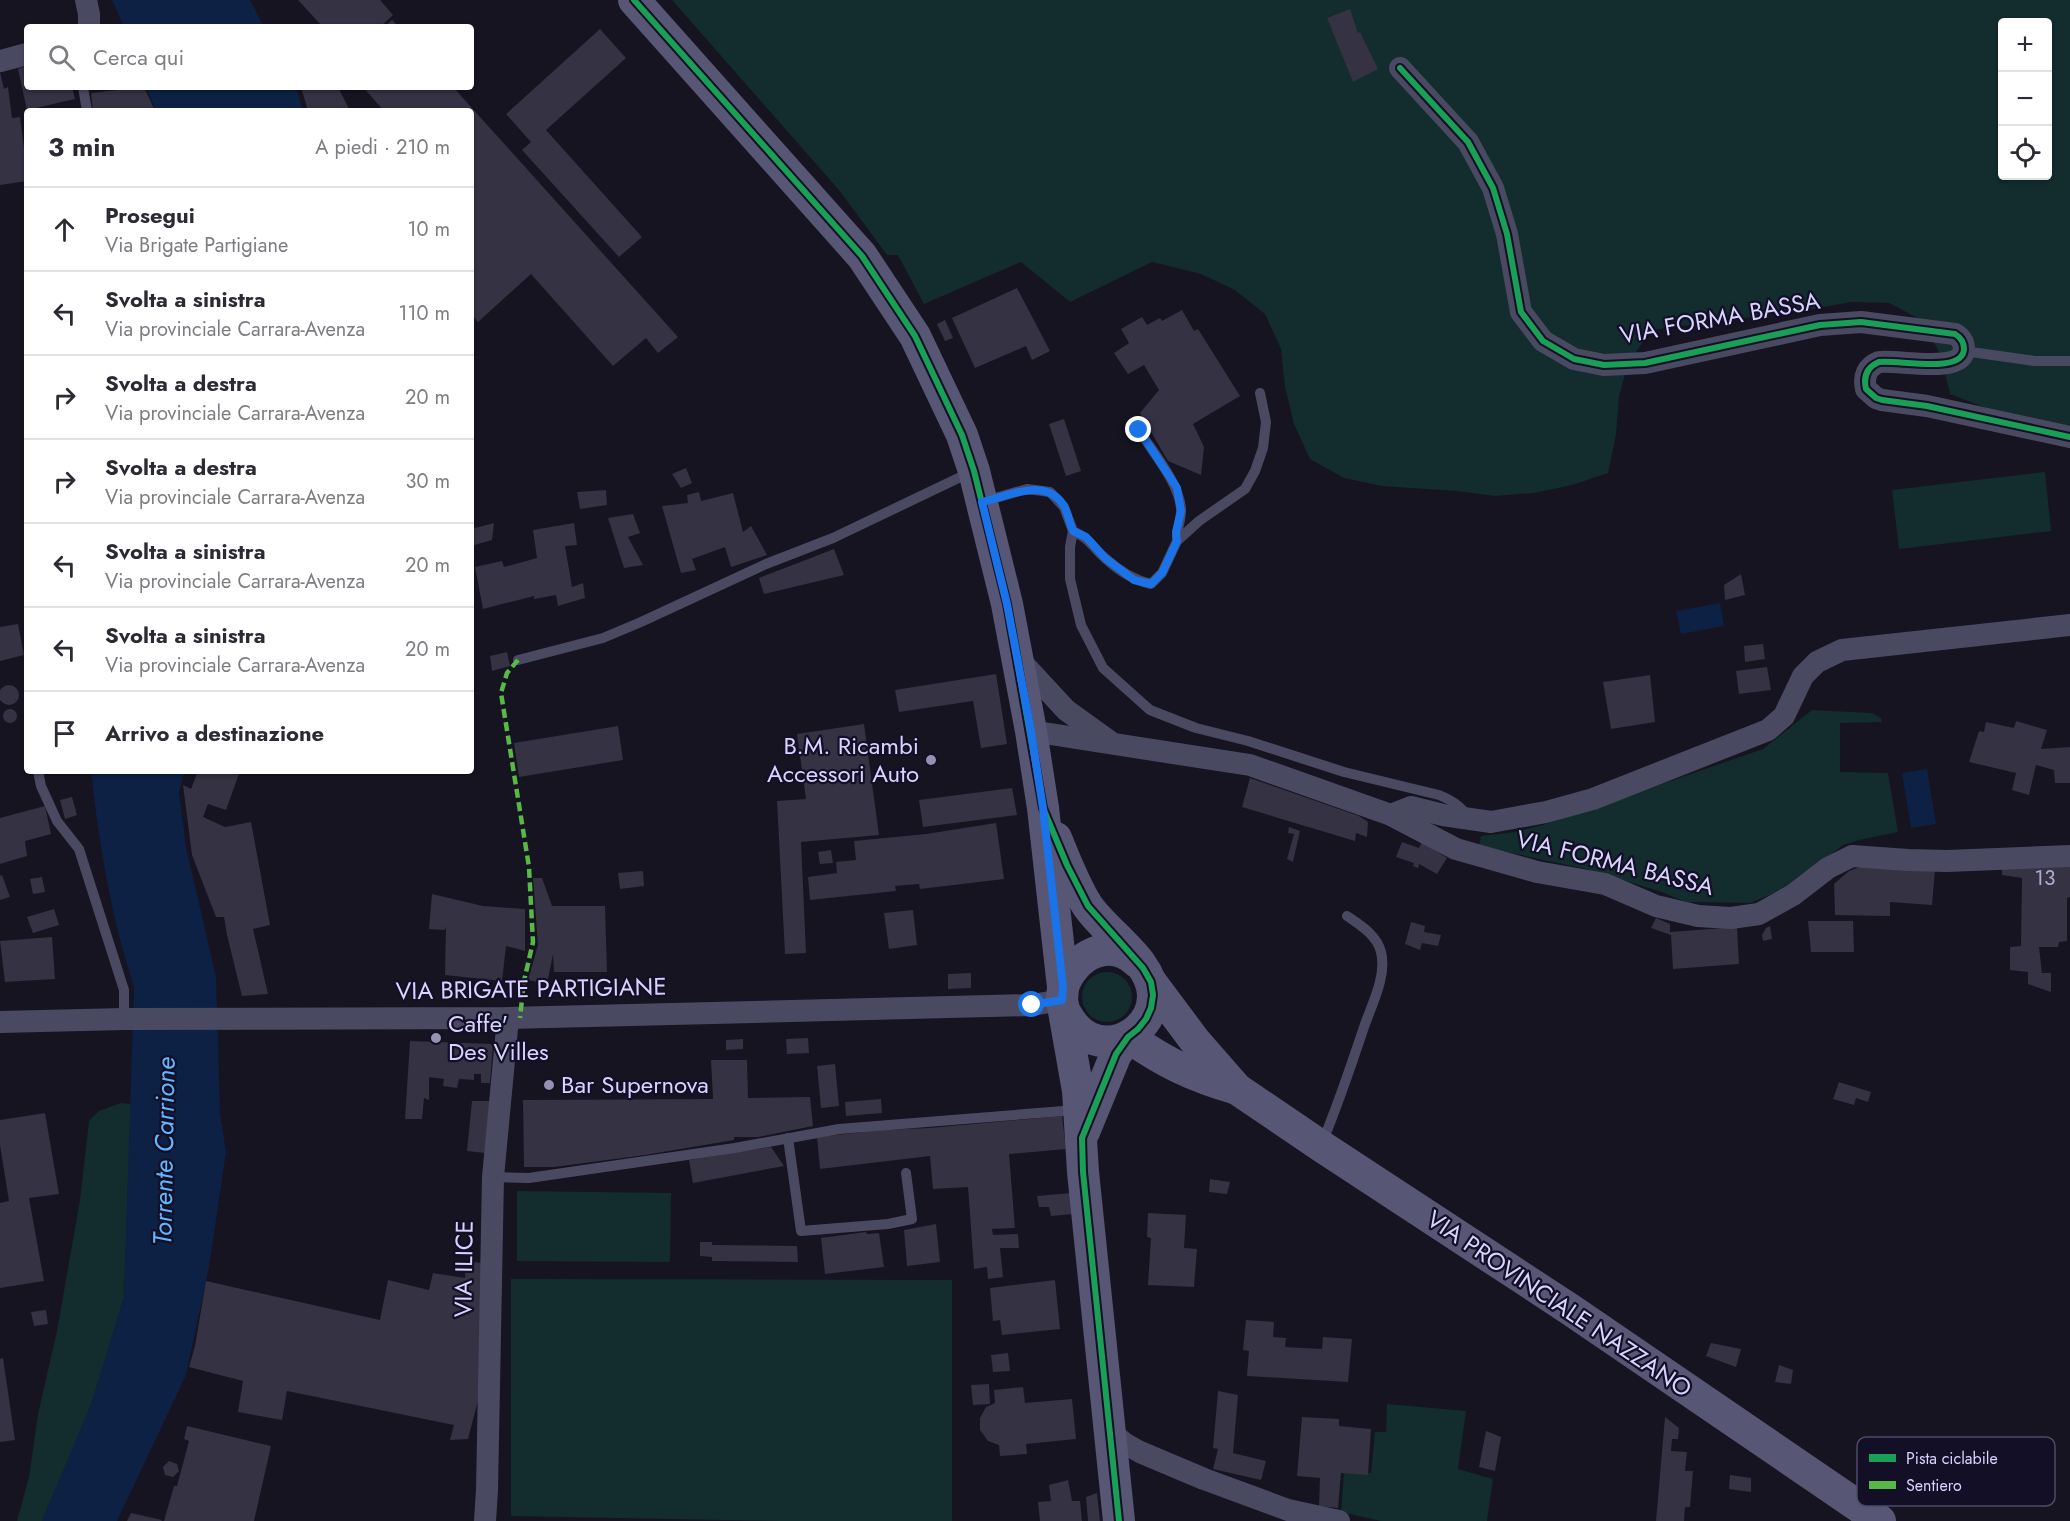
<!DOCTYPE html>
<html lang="it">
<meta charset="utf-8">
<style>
body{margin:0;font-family:Jost,sans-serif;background:#f7f7f7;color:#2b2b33}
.controls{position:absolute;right:18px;top:18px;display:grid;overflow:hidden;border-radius:6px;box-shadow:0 2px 4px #0004}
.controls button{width:54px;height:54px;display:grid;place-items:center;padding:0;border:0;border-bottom:2px solid #e1e1e2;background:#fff;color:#2b2b33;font:30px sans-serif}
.stop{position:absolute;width:18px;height:18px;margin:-14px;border:4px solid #1a73e8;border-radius:50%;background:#fff}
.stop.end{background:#1a73e8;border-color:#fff;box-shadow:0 2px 6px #0008}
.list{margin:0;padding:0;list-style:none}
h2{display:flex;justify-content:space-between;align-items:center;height:78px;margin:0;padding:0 24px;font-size:26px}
h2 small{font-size:20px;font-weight:400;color:#7c7c81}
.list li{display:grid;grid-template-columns:39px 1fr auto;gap:18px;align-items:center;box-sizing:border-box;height:84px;padding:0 24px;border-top:2px solid #e1e1e2}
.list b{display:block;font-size:22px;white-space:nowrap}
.list p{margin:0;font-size:20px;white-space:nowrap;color:#7c7c81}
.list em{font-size:20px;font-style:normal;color:#7c7c81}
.icon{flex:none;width:33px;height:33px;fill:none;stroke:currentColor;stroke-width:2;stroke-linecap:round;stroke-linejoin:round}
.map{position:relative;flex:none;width:2070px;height:1521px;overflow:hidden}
.search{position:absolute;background:#fff;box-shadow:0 2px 4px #0004;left:24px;top:24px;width:450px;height:66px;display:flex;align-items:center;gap:15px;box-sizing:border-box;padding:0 21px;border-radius:6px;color:#7c7c81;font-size:22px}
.panel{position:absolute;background:#fff;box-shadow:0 2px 4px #0004;left:24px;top:108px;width:450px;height:666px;border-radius:6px}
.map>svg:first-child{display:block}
</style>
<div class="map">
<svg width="2070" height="1521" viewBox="0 0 2070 1521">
<rect width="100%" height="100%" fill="#161421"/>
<g fill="#132c2d" fill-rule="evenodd">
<path d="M672 0H2070V431L1986 408 1950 394 1941 356 1923 321 1889 303 1851 302 1813 309 1652 330 1629 361 1619 396 1616 435 1608 473 1572 485 1534 493 1495 496 1457 491 1382 486 1344 478 1310 459 1294 424 1285 387 1281 349 1265 314 1235 290 1201 274 1152 262 1070 302 1021 262 924 304 898 255H887L839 190ZM2002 22H2048V176H2002Z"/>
<path d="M2045 472 2051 531 1899 549 1892 490Z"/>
<path d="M1812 710 1872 713 1881 718 1882 722 1840 723V772L1888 773 1898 832 1859 840 1843 845 1790 887 1750 903 1686 902 1659 891 1586 869 1479 846 1481 836 1516 832 1546 824 1763 749Z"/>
<circle cx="1107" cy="997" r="25"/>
<path d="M121 1103 131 1104 124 1297 92 1404 42 1521H17L29 1477 38 1414 57 1331 80 1200 89 1121 99 1111Z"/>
<path d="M517 1191 671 1193 670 1262 517 1261Z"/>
<path d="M511 1279 952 1280V1521H779L511 1516Z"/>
<path d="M1387 1404 1466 1411 1458 1469 1493 1479 1487 1521H1381L1341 1512 1344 1472 1371 1473 1375 1432H1386Z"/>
</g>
<g fill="#0d2144">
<path d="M112 0H250L264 27H124Z"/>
<path d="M146 87H296L303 111H156Z"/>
<path d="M1720 603 1724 626 1681 634 1676 611Z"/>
<path d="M1927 769 1936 824 1911 828 1902 773Z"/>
<path d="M91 771H185L179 792 186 847 216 977 220 1114 226 1152 209 1267 186 1375 117 1521H42L91 1404 124 1297 134 987C111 917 99 844 91 771Z"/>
</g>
<g fill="#343243">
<path d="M298 0H380L393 15 380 27H323Z"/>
<path d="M1350 9 1358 33 1360 32 1378 69 1353 82 1327 18Z"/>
<path d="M392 20 399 27H384Z"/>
<path d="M600 29 626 58 546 130 642 237 619 257 522 150 531 142 506 114Z"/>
<path d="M27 66V87H72L75 99 27 110 18 69Z"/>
<path d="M0 72 4 89 8 87 12 118 20 117 27 172V181L0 185Z"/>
<path d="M144 87 155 111H93L91 93Z"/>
<path d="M301 87H338L350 111H308Z"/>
<path d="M363 87H453L678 337 658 353 646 338 613 366 531 274 478 322 471 314V111H384Z"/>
<path d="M1017 288 1050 351 1032 360 1026 346 975 368 952 318Z"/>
<path d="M1182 310 1194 331 1198 329 1240 396 1193 424 1204 447 1201 475 1168 461 1140 413 1159 390 1144 365 1128 374 1114 353 1129 343 1121 329 1142 317 1147 325 1160 318 1162 321Z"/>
<path d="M945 320 953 338 945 341 937 324Z"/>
<path d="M1064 419 1081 471 1066 476 1049 424Z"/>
<path d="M686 468 692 483 681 488 672 474Z"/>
<path d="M606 490 607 505 580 509 577 492Z"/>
<path d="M699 492 701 501 733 493 743 532 751 526 767 555 731 567 725 547 692 559 696 570 681 573 662 506 688 503 687 495Z"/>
<path d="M633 514 640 533 628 537 643 565 624 568 608 518Z"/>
<path d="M494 523 492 540 471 546V529Z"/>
<path d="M574 523 577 545 565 546 572 587 583 583 585 598 558 606 556 595 534 599V596L483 609 475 567 502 561 504 567 537 558 533 530Z"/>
<path d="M834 549 844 575 764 594 759 578Z"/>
<path d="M1741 574 1745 595 1725 600 1724 585Z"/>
<path d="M18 624 24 655 0 661V627Z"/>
<path d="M1763 644 1765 659 1745 662 1744 646Z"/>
<path d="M507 652 510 666 492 671 490 656Z"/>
<path d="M1767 667 1771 690 1739 694 1736 671Z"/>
<path d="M996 674 1007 744 981 748 973 701 899 712 895 690Z"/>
<path d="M1650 675 1655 722 1611 729 1603 682Z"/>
<circle cx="9" cy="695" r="10"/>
<circle cx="10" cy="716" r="7"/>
<path d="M2016 721 2047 730 2041 749 2070 747V783H2055L2054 770 2036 765 2029 795 2012 790 2016 773 1969 762 1979 731 1984 732 1986 722 2014 728Z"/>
<path d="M864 724 879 835 801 842 806 953 785 954 777 801 806 799 797 734Z"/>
<path d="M618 726 623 760 519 777 514 743Z"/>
<path d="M198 771H240L226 810 208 804 203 817 225 827 251 822 270 925 253 929 268 994 242 996 227 935 224 917H216L192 855 183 785 191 789Z"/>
<path d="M1250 778 1359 816 1368 822 1367 837 1356 833 1355 841 1242 807Z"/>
<path d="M1012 788 1017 815 923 827 919 800Z"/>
<path d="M72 797 77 815 65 819 60 800Z"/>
<path d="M45 806 51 834 25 841 27 856 0 864V818Z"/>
<path d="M996 823 1004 879 920 889 919 884 895 886 896 891 810 900 808 877 837 873 836 862 856 860 854 841 926 834Z"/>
<path d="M1289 827 1300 831 1293 862 1287 859 1294 834 1288 833Z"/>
<path d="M1422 841 1447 858 1437 874 1419 864 1418 868 1413 866 1414 863 1396 857 1402 842 1419 848Z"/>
<path d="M831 850 833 863 820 864 818 852Z"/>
<path d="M2070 863V897L2067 898V941L2059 942 2058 947H2039L2042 973H2051V992L2028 984V972L2010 970V947L2021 946 2022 878 2002 875V866Z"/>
<path d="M1865 865 1935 870 1932 905 1890 902V916L1835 915 1834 884 1849 871Z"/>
<path d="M643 871 644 886 620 889 618 873Z"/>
<path d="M2 875 10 897 0 900V876Z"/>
<path d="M42 877 45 892 33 894 30 879Z"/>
<path d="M533 878H542L552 906H605L607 972H554L553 954 547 984 528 980 538 945Z"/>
<path d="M432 894 483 906 525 909V951L506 946 502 981 445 975 446 926 445 930 429 929Z"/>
<path d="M54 909 59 925 33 933 27 917Z"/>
<path d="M913 910 917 945 889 949 884 913Z"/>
<path d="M1656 918 1670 924V932L1737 927 1739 964 1673 969 1671 935 1651 928Z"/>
<path d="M1808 921H1853L1854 952H1811Z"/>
<path d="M1411 922 1425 926 1424 932 1441 935 1438 946 1422 943 1420 950 1405 944Z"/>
<path d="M1770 926 1772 939 1763 941 1762 935 1766 928Z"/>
<path d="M52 937 55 979 5 982 0 941Z"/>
<path d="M971 973V988L948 989V974Z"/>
<path d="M808 1038 809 1053 787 1054 786 1039Z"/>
<path d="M743 1039V1049L726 1050V1040Z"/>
<path d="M410 1041 493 1044 490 1083H481V1074H474V1080L459 1079 457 1088 443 1086 444 1079 429 1077V1100L424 1098 422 1119H405Z"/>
<path d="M711 1060H747L748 1098 810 1097 813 1126 758 1137H734V1140L645 1155 554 1167H524L523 1100 713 1099Z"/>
<path d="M835 1064 839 1106 821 1108 817 1066Z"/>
<path d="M1839 1082 1871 1092 1868 1102 1856 1098 1854 1105 1833 1099Z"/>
<path d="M881 1099 882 1113 846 1116 845 1102Z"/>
<path d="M472 1101H491L485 1153 467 1151Z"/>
<path d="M45 1113 59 1194 29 1198 44 1281 0 1288V1203L9 1201 0 1145V1120Z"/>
<path d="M1062 1116 1066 1149 1009 1154 1015 1228 992 1229 993 1235 1018 1234 1019 1248H1000L1003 1277 988 1279 987 1267 974 1269 968 1187 933 1189 930 1156 820 1169 817 1137 882 1130 929 1128Z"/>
<path d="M771 1147 784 1166 693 1183 689 1160Z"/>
<path d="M1210 1179 1230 1182 1227 1194 1209 1192Z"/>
<path d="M1071 1193 1073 1214 1051 1216 1049 1207H1039L1037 1196Z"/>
<path d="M1148 1213 1186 1215 1184 1248 1197 1249 1194 1287 1148 1285 1151 1238 1147 1237Z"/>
<path d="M936 1224 940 1262 907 1266 904 1230Z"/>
<path d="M866 1232 867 1234 879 1233 884 1267 825 1274 821 1238Z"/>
<path d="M700 1242H712V1245L797 1246 798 1262 712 1261V1257L700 1256Z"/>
<path d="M466 1261 481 1263V1389L468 1439 450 1440 454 1425 287 1391 282 1420 238 1412 243 1381 189 1367 195 1346 206 1281 380 1320 388 1280 429 1290 433 1273 465 1278Z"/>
<path d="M1055 1280 1060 1329 1002 1335 1000 1320 993 1321 990 1288Z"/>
<path d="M46 1310 48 1324 34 1326 31 1312Z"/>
<path d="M1246 1320 1274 1322 1273 1337 1286 1338 1285 1347 1322 1349 1323 1337 1352 1339 1348 1382 1247 1376 1249 1351 1243 1350Z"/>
<path d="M1711 1343 1741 1349 1736 1367 1706 1356Z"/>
<path d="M1008 1353 1010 1371 993 1372 991 1355Z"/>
<path d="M3 1358 15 1440 0 1442V1359Z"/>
<path d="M1779 1365 1793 1370 1791 1384 1775 1382Z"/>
<path d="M989 1384 990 1404 973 1405 971 1385Z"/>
<path d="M1023 1387 1025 1403 1072 1399 1076 1439 1026 1444 1027 1454 1000 1456 999 1445 988 1441 980 1430V1418L986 1407 995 1403 994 1390Z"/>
<path d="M1218 1391 1238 1395 1233 1453 1266 1461 1261 1480 1213 1469 1218 1449 1213 1448Z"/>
<path d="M1302 1417 1339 1419V1426L1371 1429 1368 1475 1341 1473 1338 1508 1319 1506 1320 1478 1297 1476Z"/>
<path d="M1665 1417 1679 1428 1678 1439H1672L1671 1451 1687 1452 1685 1471H1693L1690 1507H1685L1684 1521H1656Z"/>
<path d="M187 1426 271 1446 254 1521H164L174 1486H177L189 1441 184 1439Z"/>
<path d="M1486 1431 1501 1437 1495 1471 1479 1467Z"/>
<path d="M169 1461 177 1464 179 1471 173 1477 165 1475 163 1467Z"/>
<path d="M1730 1475 1751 1478V1492L1729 1489Z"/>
<path d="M1068 1480 1072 1501H1080L1082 1521H1040L1038 1502 1051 1501 1049 1485Z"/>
<path d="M1097 1493 1100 1521H1088L1086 1497Z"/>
<path d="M131 1513 162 1520 161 1521H127Z"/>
</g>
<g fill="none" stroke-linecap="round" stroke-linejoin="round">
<g stroke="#4a4962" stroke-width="10">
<path d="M83 87 87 111"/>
<path d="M1964 351 2035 361H2070"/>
<path d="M1260 393 1266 422 1263 448 1255 471 1245 489 1199 521 1177 541 1162 573 1151 584C1133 580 1119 571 1105 558 1091 546 1092 540 1073 531L1070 547V579L1081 625 1103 668 1150 710 1196 728 1248 741 1344 772 1439 795C1451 800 1460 805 1467 816"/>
<path d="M1139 430C1153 453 1178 481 1181 508 1182 519 1176 530 1177 541"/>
<path d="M985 501 1027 489 1050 492 1064 507 1073 531"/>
<path d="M518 660 603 638 641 622 766 564 833 538 971 472"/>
<path d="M38 771 41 786 57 821 79 849 124 990V1019"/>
<path d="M788 1138 801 1231 888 1224 912 1219 906 1173"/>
<path d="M1322 1143C1338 1105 1351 1066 1364 1027 1372 1004 1387 976 1381 952 1377 935 1360 925 1347 916"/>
<path d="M493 1177 529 1178 735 1148 839 1129 1076 1110"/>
</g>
<g stroke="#4a4962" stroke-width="22">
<path d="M86 0 89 14V27"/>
<path d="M0 61 27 54"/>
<path d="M1400 68 1468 142 1493 188 1507 234 1521 312 1543 341 1574 359 1604 365 1645 363 1820 325 1861 322 1955 334C1960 337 1964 342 1964 349 1963 375 1896 359 1879 362 1867 367 1863 376 1866 389L1876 398 1882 400 1927 406 2070 437"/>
<path d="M1017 657 1066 710 1109 741"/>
<path d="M1031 731 1250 765 1391 815 1456 849 1537 872 1605 884 1656 906 1698 916 1731 918 1759 914 1793 895 1828 868 1852 856 1908 860 1947 861 2070 856"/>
<path d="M1391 815 1411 807 1443 815 1491 822 1546 812 1593 799 1768 730 1784 716 1803 676 1817 662 1842 650 2070 625"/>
<path d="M0 1022 124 1019 508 1018 1032 1005 1062 1000"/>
<path d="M1111 1432 1124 1443 1140 1452 1204 1479 1288 1510 1339 1521"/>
<path d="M485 1521 487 1490 493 1177 508 1018"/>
</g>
<g stroke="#575674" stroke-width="32">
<path d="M634 0 862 256 915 336 962 435 974 471 1007 604 1031 731 1043 808 1063 987 1062 1000 1078 1091 1083 1172 1119 1521"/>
<path d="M1056 838C1065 860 1074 884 1087 905 1105 933 1154 961 1153 997 1152 1028 1119 1050 1090 1038 1078 1033 1071 1023 1065 1012"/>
<path d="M1151 982 1195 1041 1237 1089 1321 1146 1571 1310 1880 1521"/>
<path d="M1063 987C1074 955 1110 936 1137 962"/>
<path d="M1128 1037C1166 1063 1192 1076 1237 1089"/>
<path d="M1084 1132 1116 1054 1128 1037"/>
</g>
<path stroke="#58b947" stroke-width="4.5" stroke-dasharray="9 4.5" stroke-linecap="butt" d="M518 660 507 673 501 693 529 867 533 942 524 981 520 1018"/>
<g stroke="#130f26" stroke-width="10">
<g id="cycleway">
<path d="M634 0 862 256 915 336 962 435 974 471 1007 604 1043 808 1067 865 1088 906 1143 968 1151 982 1153 995 1151 1008 1146 1019 1138 1029 1128 1037 1116 1054 1082 1138 1083 1172 1119 1521"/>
<path d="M1400 68 1468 142 1493 188 1507 234 1521 312 1543 341 1574 359 1604 365 1645 363 1820 325 1861 322 1955 334C1960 337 1964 342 1964 349 1963 375 1896 359 1879 362 1867 367 1863 376 1866 389L1876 398 1882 400 1927 406 2070 437"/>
</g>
</g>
<use href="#cycleway" stroke="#1a9f57" stroke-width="6"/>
</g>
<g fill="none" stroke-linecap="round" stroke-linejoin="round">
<path stroke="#1a73e8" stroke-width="8" d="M1032 1005 1062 1000 1063 987 1043 808 1031 731 1007 604 982 502C1009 496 1048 475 1065 508 1068 515 1070 524 1073 531L1086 537 1105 558 1134 580 1151 584 1162 573 1177 541 1176 532 1181 511 1177 488 1139 430"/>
</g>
<g fill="#9591b1" stroke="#130f26" stroke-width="2">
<circle cx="931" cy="760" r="6"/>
<circle cx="436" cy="1038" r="6"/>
<circle cx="549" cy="1085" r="6"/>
</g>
<g text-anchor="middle" stroke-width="4.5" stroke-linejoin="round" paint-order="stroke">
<g font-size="21" fill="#b0acd0">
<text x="2045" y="885">13</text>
</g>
<g font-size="24" fill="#d9d4ff" stroke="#130f26">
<text transform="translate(1720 318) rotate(-10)" y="8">VIA FORMA BASSA</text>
<text transform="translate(1615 863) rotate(14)" y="8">VIA FORMA BASSA</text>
<text transform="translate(531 989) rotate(-1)" y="8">VIA BRIGATE PARTIGIANE</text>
<text transform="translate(464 1269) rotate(-89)" y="8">VIA ILICE</text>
<text transform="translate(1559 1304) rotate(34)" y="8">VIA PROVINCIALE NAZZANO</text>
</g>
<g font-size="24" fill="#d9d4ff" stroke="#130f26" text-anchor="start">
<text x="919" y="754" text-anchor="end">B.M. Ricambi<tspan x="919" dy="28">Accessori Auto</tspan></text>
<text x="448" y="1032">Caffe'<tspan x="448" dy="28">Des Villes</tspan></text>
<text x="561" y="1093">Bar Supernova</text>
</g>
<g font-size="26" font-style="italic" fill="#62b6ff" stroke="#130f26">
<text transform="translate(164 1151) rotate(-89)" y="9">Torrente Carrione</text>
</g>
</g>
<rect x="1857" y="1437" width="198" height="69" rx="9" fill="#130f26" stroke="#4e4a67" stroke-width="1.5"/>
<rect x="1869" y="1454" width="27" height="8" fill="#1a9f57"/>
<rect x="1869" y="1481" width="27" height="8" fill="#58b947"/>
<g font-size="16" fill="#d9d4ff">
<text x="1906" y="1464">Pista ciclabile</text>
<text x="1906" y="1491">Sentiero</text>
</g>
</svg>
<div class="controls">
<button>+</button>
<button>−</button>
<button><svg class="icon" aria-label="locate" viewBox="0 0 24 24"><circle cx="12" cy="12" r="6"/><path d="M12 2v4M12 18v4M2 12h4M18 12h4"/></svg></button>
</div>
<div class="stop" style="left:1032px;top:1005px"></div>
<div class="stop end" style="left:1139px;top:430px"></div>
<div class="search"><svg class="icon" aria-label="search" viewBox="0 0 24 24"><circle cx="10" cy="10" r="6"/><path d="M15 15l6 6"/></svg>Cerca qui</div>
<section class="panel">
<h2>3 min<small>A piedi · 210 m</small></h2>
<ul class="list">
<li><svg class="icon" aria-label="ahead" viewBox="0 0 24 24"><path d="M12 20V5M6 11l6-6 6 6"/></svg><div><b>Prosegui</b><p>Via Brigate Partigiane</p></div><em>10 m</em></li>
<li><svg class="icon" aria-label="left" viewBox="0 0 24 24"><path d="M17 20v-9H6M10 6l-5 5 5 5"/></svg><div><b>Svolta a sinistra</b><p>Via provinciale Carrara-Avenza</p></div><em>110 m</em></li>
<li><svg class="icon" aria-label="right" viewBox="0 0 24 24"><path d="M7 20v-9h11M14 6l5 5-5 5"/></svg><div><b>Svolta a destra</b><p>Via provinciale Carrara-Avenza</p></div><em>20 m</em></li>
<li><svg class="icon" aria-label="right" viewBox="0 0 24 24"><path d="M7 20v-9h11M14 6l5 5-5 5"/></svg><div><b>Svolta a destra</b><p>Via provinciale Carrara-Avenza</p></div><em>30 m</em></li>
<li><svg class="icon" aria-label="left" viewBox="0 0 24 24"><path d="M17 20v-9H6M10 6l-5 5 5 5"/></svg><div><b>Svolta a sinistra</b><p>Via provinciale Carrara-Avenza</p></div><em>20 m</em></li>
<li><svg class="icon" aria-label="left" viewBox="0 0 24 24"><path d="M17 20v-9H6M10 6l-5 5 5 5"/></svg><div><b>Svolta a sinistra</b><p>Via provinciale Carrara-Avenza</p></div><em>20 m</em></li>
<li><svg class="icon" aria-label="arrive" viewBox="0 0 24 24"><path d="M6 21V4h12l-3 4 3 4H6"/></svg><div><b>Arrivo a destinazione</b></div></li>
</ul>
</section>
</div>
